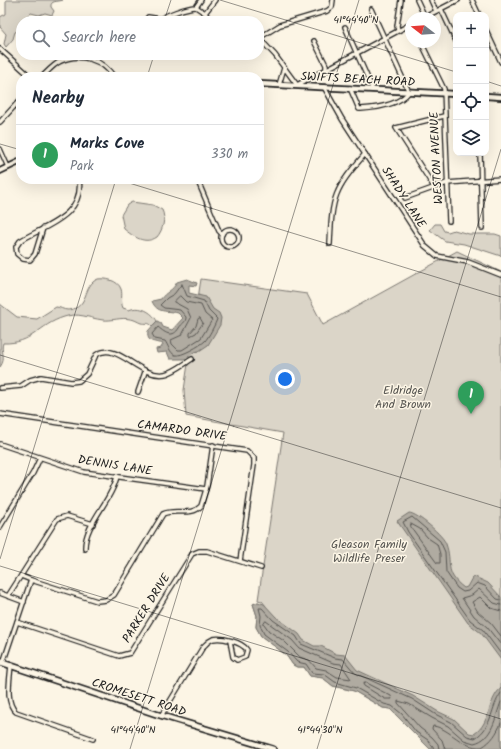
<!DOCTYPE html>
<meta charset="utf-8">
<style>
body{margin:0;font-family:Kalam,sans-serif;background:#f6f6f7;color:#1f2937}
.controls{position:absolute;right:12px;top:12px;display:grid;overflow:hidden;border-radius:8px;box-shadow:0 4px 16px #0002}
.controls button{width:36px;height:36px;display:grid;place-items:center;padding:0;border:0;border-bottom:1px solid #e0e1e3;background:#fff;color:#1f2937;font:20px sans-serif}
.compass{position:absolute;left:405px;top:12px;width:36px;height:36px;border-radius:50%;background:#fff;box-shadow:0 4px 16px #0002;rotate:287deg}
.you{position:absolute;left:285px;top:379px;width:14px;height:14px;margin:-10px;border:3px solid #fff;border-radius:50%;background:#1a73e8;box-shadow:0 0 0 6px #1a73e833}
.badge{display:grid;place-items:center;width:26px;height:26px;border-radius:50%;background:#1c1c1c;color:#fff;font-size:13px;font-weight:700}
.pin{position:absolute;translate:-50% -33px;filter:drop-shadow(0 1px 2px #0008)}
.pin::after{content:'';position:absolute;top:21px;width:14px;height:12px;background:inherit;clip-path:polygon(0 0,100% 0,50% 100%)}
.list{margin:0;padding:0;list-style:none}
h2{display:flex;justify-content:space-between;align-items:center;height:52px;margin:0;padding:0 16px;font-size:17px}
h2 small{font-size:13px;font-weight:400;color:#747a83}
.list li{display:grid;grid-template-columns:26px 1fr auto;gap:12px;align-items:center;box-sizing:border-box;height:60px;padding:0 16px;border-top:1px solid #e0e1e3}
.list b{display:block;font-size:15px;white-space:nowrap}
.list p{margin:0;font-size:13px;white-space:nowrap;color:#747a83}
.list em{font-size:13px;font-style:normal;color:#747a83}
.icon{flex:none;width:22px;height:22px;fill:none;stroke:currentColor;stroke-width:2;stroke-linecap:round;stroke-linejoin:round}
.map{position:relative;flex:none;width:501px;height:749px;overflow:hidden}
.search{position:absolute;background:#fff;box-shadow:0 4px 16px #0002;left:16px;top:16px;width:248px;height:44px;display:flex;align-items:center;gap:10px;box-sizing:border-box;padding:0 14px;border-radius:16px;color:#747a83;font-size:15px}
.panel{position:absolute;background:#fff;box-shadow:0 4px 16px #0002;left:16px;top:72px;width:248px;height:112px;border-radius:16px}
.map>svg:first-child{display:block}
</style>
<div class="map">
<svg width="501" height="749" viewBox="0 0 501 749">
<rect width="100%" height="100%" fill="#fcf5e5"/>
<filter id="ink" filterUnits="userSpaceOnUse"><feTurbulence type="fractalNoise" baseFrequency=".025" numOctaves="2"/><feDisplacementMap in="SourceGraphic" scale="8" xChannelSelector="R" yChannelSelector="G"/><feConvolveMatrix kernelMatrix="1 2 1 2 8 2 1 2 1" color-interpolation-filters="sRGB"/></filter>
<g filter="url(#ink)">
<g fill="#dbd5c8" stroke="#7c7872">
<path d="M6 0H63C58 2 50 0 51 7L54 11 52 15 45 13 39 15 31 13 27 17V21H21V30L15 32 13 39 6 47 4 44 6 34 0 27V17L6 14Z"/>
<path d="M132 202 153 205 162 210C166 218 163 230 157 237 145 245 134 237 124 229L121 215 127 205Z"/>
<path d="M435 224H440L444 231 448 232 454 230 469 234H495L501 236V256L464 244 445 241 430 230Z"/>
<path d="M457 251 501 272V749H430L390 709 383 708 354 691 333 686 323 678 310 676 304 667H297L293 665 286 655 261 636 256 627 257 616 253 604 258 602 266 606 262 601 258 600 283 433 186 416 184 390 201 279 307 294 323 325Z"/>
<path d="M98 279C105 278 118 280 121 289 123 295 120 301 123 308L129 310C140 305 152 312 157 321L152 326C149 322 146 324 141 323 138 322 134 319 130 319 121 317 112 321 103 320 88 318 78 312 64 317 38 325 33 344 3 343 0 351 7 358 0 367V304L17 317 37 319 56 307C60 307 63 310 68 310 90 308 82 285 98 279Z"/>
</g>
<g fill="#b0aba1" stroke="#75726c">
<path d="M187 279 197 283 196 286 189 285V293L206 297 213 309 219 313 221 318 220 325 208 345 199 351 194 352 185 359H170L167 352 157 353 156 349 161 348 163 344C156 341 146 344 148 331L157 321 161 323 163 327 172 330 183 318 178 313C167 310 157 314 152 301L161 299C165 292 173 291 177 282Z"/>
<path d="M409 513C417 513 444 536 446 544 453 563 443 572 464 588L467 587 473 576 488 583 501 597V660L481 633 468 623 397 521Z"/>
<path d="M258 602 264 604 276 617 299 634 303 640 314 646H321L336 654 345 655 357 670 413 696 437 711 454 719 469 733 474 734C491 723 487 701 501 688V749H430L390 709 383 708 354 691 333 686 323 678 310 676 304 667H297L293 665 286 655 261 636 256 627 257 616 253 604Z"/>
</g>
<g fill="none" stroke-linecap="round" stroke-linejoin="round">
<g stroke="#575551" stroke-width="1">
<path d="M182 284 187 296 204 301 209 311 217 319C216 323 208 338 205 341 201 345 181 357 175 355 170 353 168 345 165 341L155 339 152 334 158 327C166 334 173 338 179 328 182 323 186 323 186 317L180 310 164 308 160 305 167 298 174 294Z"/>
<path d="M180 296 186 302 201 305 205 314 212 320 201 338 182 350H178L172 344 171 340 182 335 191 318 187 309 174 302Z"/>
<path d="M200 318 203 323 196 333 190 336V333L196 326 198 319Z"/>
<path d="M411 524 420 529 428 538 437 544 440 554V563H437L434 559 411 527Z"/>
<path d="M501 600 497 599 485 586 477 583 468 591 463 592 457 588 446 572 445 552 440 541 412 517 403 522 408 532 470 620 483 630 501 654"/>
<path d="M501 605 494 603 479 589 472 595 462 598 474 616 487 627 501 645"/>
<path d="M501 611 491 608 480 597 472 602 478 612 491 623 501 636"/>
<path d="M266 621 292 640 299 648 333 663 341 664 351 679 337 677 326 670 316 668 309 660 300 657 284 641 269 631 264 624Z"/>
<path d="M366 683 391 696 392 699H385L364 686 363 684Z"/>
<path d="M434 749 428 740 416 732 402 714 392 706 384 704 356 688 335 682 324 674 312 673 306 664 297 662 288 652 264 634 260 625 261 616 259 608H262L273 620 296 636 301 644 335 658 343 659 355 673 412 699 435 714 451 722 467 736 475 738C493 727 490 708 501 693"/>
<path d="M439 749 438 744 432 737 420 728 398 703V701L409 704 432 718 448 726 464 740 474 743C493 739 495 717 501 702"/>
<path d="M445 749 442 740 432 729 433 726C450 728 462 749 482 747 492 741 497 733 501 723"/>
</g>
<g stroke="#1c1c1c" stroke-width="6">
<g id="minor">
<path d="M417 0 425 17"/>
<path d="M431 0 436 11"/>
<path d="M472 0 479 15"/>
<path d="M196 7 205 13"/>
<path d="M441 9 456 41"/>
<path d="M423 18 458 0"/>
<path d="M145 21 148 17 160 19"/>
<path d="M158 21C164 15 188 7 196 7L201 0"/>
<path d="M211 21 205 13 215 0"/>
<path d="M345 27 373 90"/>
<path d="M398 30 397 26 401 0"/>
<path d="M486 30 501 62"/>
<path d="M259 38 275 55 297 85 411 24"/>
<path d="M259 38 280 25 327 11 332 7 333 0"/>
<path d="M314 41 326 65V71"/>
<path d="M421 42 444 89 449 221"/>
<path d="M0 49 31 77"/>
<path d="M42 77C48 71 54 64 61 61 80 52 103 60 114 77"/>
<path d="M279 85 284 68"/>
<path d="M324 87 342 119 425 246 437 256 468 262 501 275"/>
<path d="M350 88 359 109H361C377 108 399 105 409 92L371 9"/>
<path d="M0 122 21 99"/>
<path d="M0 149 8 167"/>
<path d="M480 153 482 228"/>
<path d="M197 179 219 231 222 234"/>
<path d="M434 187 396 128 444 116"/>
<path d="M405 198 447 183 501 179"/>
<path d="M43 228 35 254 30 260 23 259 17 254 16 247 20 241C44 226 85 216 79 179"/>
<circle cx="230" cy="238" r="9"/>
<path d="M330 244C332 196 334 190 365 154"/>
<path d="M0 388 21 386 30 380 41 377 71 382 79 381 87 374 96 355C117 340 140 379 165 374 174 372 184 364 192 359"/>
<path d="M138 392 145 372"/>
<path d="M0 414 247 451 254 458V465L240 561"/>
<path d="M0 444 84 472 206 489"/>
<path d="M0 527 33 473 40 458"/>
<path d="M85 549C84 524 112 501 117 476"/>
<path d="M21 576 31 580"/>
<path d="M0 593 24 602"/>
<path d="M8 596 57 519 67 516 93 524"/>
<path d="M17 622 119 656 130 653 192 554 199 551H207L261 568"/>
<path d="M3 663 31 580 97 601 106 600 114 595 163 514C175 508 191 517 201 506L207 486 213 445"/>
<path d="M11 665C10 679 5 703 16 712L93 739"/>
<path d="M161 716 203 647C206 644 208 641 213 639 222 637 242 642 247 650L245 657 237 660 233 657 230 641"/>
</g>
</g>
<g stroke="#1c1c1c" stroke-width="8">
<g id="tertiary">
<path d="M259 84 456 94"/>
<path d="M486 96 501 97"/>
<path d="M0 171 21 161"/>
<path d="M0 662 156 714 273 749"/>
</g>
</g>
<use href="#minor" stroke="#fcf5e5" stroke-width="3.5"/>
<use href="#tertiary" stroke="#fcf5e5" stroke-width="4.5"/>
</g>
</g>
<path fill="none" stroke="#1c1c1c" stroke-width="1" stroke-opacity="0.45" d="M220 0 456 72M164 21 171 0M147 77 154 55M486 81 501 86M0 144 21 150M116 179 501 297M0 355 501 508M0 559 116 179M0 566 501 719M130 749 359 0M317 749 501 149"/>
<g text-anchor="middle" stroke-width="3" stroke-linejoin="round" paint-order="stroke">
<g font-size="12" fill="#1c1c1c" stroke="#fcf5e5">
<text transform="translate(358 79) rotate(3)" y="4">SWIFTS BEACH ROAD</text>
<text transform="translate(436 158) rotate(-93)" y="4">WESTON AVENUE</text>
<text transform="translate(404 197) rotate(57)" y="4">SHADY LANE</text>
<text transform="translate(182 430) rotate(8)" y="4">CAMARDO DRIVE</text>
<text transform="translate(115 465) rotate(9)" y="4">DENNIS LANE</text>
<text transform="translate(146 608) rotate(-58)" y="4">PARKER DRIVE</text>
<text transform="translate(139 697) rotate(18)" y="4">CROMESETT ROAD</text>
</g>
<g font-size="12" fill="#555450" stroke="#fcf5e5">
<text x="403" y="394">Eldridge<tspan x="403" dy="14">And Brown</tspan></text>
<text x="369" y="548">Gleason Family<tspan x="369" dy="14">Wildlife Preser</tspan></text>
</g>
</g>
<g font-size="10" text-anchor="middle" fill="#1c1c1c" stroke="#fcf5e5" stroke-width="3" stroke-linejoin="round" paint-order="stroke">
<text x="356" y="23">41°44'40"N</text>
<text x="133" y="733">41°44'40"N</text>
<text x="320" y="733">41°44'30"N</text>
</g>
</svg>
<div class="controls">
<button>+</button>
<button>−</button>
<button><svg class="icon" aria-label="locate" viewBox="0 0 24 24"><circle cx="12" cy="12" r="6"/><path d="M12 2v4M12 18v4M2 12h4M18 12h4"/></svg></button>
<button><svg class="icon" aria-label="layers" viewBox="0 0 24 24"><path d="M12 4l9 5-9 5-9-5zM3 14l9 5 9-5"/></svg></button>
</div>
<svg class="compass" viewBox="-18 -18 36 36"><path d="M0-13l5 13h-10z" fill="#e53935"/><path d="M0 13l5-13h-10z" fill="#747a83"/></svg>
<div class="you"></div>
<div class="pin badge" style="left:471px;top:414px;background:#2e9e5b">1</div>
<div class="search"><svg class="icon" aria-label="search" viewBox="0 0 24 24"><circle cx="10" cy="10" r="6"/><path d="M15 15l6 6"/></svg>Search here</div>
<section class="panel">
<h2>Nearby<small></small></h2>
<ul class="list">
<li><span class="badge" style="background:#2e9e5b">1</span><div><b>Marks Cove</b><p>Park</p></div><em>330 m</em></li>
</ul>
</section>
</div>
